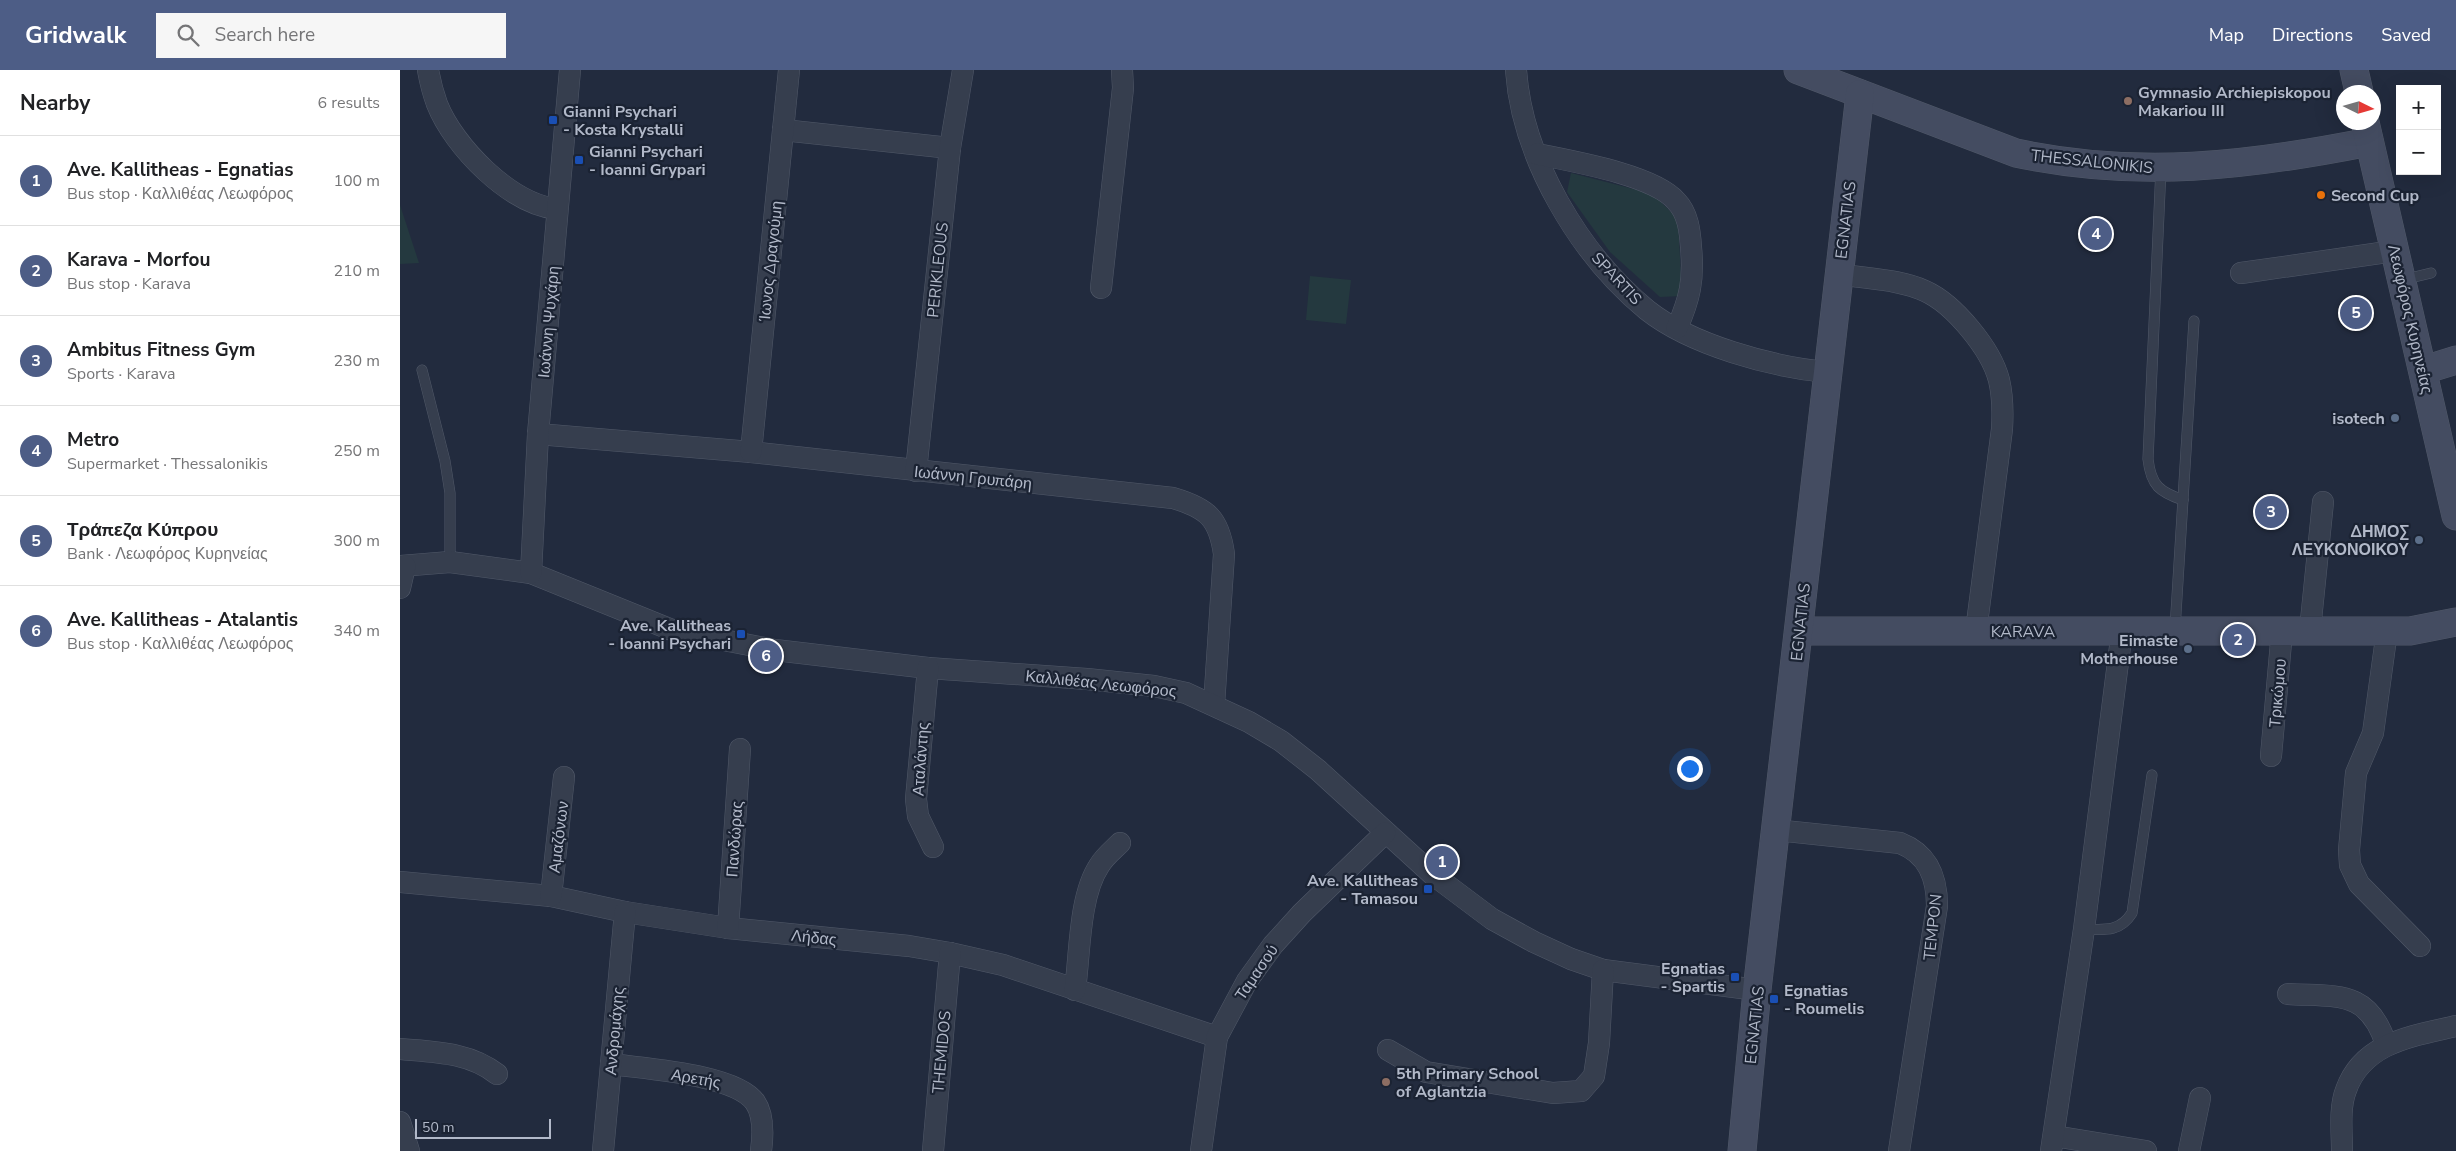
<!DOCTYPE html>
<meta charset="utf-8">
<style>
body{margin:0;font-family:"Nunito Sans",sans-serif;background:#f6f6f6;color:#202124}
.controls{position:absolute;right:15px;top:15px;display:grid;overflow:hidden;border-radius:0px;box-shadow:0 5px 20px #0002}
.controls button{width:45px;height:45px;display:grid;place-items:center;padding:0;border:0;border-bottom:1px solid #e0e0e0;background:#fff;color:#202124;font:25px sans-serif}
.compass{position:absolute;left:1936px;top:15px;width:45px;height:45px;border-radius:50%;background:#fff;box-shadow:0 5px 20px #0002;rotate:95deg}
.scale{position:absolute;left:15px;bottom:12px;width:136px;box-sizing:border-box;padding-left:5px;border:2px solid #b2b9c9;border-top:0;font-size:14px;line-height:18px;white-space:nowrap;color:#b2b9c9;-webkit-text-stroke:4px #1b2333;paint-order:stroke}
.you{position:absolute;left:1289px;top:698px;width:18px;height:18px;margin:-12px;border:4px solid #fff;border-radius:50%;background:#1a73e8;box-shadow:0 0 0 8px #1a73e833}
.badge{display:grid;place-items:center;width:32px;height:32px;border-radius:50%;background:#4d5d86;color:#fff;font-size:16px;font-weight:700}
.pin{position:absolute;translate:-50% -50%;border:2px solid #fff;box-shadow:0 1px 5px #0006}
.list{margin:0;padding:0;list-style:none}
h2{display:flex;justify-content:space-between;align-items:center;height:65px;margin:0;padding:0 20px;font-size:21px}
h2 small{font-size:16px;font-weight:400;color:#757577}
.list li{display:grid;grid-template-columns:32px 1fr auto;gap:15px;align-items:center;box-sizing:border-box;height:90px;padding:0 20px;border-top:1px solid #e0e0e0}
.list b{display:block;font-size:19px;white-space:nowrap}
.list p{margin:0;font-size:16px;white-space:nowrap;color:#757577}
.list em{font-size:16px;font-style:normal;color:#757577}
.icon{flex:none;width:28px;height:28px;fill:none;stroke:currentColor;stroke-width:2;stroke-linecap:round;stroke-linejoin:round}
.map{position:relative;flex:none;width:2056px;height:1081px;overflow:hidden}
header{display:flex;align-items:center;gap:30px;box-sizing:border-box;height:70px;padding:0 25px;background:#4d5d86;color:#fff}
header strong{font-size:24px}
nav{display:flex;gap:28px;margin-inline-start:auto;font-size:18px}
.search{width:350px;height:45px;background:#f6f6f6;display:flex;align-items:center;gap:12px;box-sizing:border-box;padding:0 18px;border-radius:0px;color:#757577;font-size:19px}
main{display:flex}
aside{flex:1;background:#fff}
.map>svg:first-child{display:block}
</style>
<header>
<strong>Gridwalk</strong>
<div class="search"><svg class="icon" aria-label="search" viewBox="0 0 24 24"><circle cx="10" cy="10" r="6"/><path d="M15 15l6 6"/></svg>Search here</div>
<nav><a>Map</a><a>Directions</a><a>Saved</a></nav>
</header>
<main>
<aside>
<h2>Nearby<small>6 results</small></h2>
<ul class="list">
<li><span class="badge">1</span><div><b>Ave. Kallitheas - Egnatias</b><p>Bus stop · Καλλιθέας Λεωφόρος</p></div><em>100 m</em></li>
<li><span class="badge">2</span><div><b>Karava - Morfou</b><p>Bus stop · Karava</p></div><em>210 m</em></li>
<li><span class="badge">3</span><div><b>Ambitus Fitness Gym</b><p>Sports · Karava</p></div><em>230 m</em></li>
<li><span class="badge">4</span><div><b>Metro</b><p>Supermarket · Thessalonikis</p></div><em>250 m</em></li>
<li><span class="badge">5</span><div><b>Τράπεζα Κύπρου</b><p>Bank · Λεωφόρος Κυρηνείας</p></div><em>300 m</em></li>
<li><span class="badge">6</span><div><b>Ave. Kallitheas - Atalantis</b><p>Bus stop · Καλλιθέας Λεωφόρος</p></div><em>340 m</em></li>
</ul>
</aside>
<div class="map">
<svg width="2056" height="1081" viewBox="0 0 2056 1081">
<rect width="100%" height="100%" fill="#222b3e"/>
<g fill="#24393f">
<path d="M1171 103 1253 124 1278 149 1282 226 1260 227 1210 182 1167 122Z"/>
<path d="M0 135 19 193 0 194Z"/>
<path d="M910 206 951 210 946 254 906 250Z"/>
</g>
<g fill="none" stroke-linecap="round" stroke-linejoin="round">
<g stroke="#515969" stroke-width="11">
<g id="lane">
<path d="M1761 98 1748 389C1751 416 1760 422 1783 430"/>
<path d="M2002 210 2031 203"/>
<path d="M22 300 45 391 50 423V492"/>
<path d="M1775 559 1794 251"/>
<path d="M1684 859C1705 860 1720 862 1732 843L1752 705"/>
</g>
</g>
<g stroke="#515969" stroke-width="22">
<g id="street">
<path d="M28 0C30 11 33 23 37 34 54 77 110 134 157 139"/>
<path d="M1116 0C1122 88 1179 184 1247 240 1291 275 1372 297 1427 302"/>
<path d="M383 60 550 78"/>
<path d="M1137 84C1171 91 1254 105 1276 131 1288 143 1290 161 1291 177 1294 210 1290 228 1277 258"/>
<path d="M1841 203 1994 181"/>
<path d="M1439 204C1466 209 1499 209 1525 221 1554 234 1591 279 1599 310 1603 327 1603 342 1602 359L1576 561"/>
<path d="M701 218 723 18 722 0"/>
<path d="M138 364 351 382 773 428C807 438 819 448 824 484L814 635"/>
<path d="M351 382 389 0"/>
<path d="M516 401 550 78 563 0"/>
<path d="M0 496 50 492 131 503 272 560 375 580 528 598 687 609 754 616 786 623 849 652 881 671 918 700 1032 804 1092 849 1134 872 1171 889 1203 900 1357 920"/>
<path d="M131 503 138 364 170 0"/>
<path d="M0 518 5 496"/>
<path d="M1910 560 1923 432"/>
<path d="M1987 561 1973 663 1956 703 1949 780 1950 795 1959 814 2020 876"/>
<path d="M528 598 516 729 518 746 533 777"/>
<path d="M1871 686 1882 561"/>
<path d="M1376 760 1500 773C1528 784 1537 807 1537 836L1499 1081"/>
<path d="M0 812 151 826 225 842 328 858 509 876 550 883 603 895 817 967"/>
<path d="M151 826 164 707"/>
<path d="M328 858 340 679"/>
<path d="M675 920C680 884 679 826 699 796 704 787 713 780 720 773"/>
<path d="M1888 924C1937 927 1968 919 1986 974"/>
<path d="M0 979C34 982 69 982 97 1004"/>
<path d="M988 980 1026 1002 1153 1023 1181 1021 1194 1006 1199 973 1203 900"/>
<path d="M211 994C245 999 335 1004 355 1032 364 1045 363 1066 361 1081"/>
<path d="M0 1052 9 1081"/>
<path d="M1654 1066 1746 1081"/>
<path d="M203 1081 225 842"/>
<path d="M533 1081 550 883"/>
<path d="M801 1081 817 967 847 911 873 875 902 843 985 763"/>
<path d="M1651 1081 1684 859 1722 561"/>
<path d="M1789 1081 1800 1028"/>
<path d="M1942 1081C1942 1062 1939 1038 1946 1020 1963 972 2013 966 2056 956"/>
</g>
</g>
<g stroke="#515969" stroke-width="29">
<g id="secondary">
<path d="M1398 0 1616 83C1738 109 1848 96 1969 72"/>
<path d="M1954 0 1959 22"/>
<path d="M1965 52 2056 446"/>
<path d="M2024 300 2056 290"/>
<path d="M1400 561H2010L2056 552"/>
<path d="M1342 1081 1357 920 1460 24"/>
</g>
</g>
<use href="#lane" stroke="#363e4e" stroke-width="10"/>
<use href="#street" stroke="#363e4e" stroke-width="21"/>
<use href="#secondary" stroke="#444c61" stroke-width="28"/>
</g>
<g fill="#8d6e63" stroke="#1b2333" stroke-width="2">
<circle cx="1728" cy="31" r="5"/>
<circle cx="986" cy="1012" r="5"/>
</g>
<g fill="#1a4fb4" stroke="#1b2333" stroke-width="2">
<rect x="148" y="45" width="10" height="10" rx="2.5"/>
<rect x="174" y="85" width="10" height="10" rx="2.5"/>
<rect x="336" y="559" width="10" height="10" rx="2.5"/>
<rect x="1023" y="814" width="10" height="10" rx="2.5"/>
<rect x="1330" y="902" width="10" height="10" rx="2.5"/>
<rect x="1369" y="924" width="10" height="10" rx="2.5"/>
</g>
<circle fill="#e8710a" stroke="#1b2333" stroke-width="2" cx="1921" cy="125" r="5"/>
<g fill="#5c6f8a" stroke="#1b2333" stroke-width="2">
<circle cx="1995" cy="348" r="5"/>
<circle cx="2019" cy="470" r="5"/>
<circle cx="1788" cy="579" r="5"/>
</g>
<g text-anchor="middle" stroke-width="4.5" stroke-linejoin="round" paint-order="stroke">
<g font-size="16" font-weight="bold" fill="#b2b9c9" stroke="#1b2333" text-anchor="start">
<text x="1738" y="28">Gymnasio Archiepiskopou<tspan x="1738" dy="18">Makariou III</tspan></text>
<text x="163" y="47">Gianni Psychari<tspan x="163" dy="18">- Kosta Krystalli</tspan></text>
<text x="189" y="87">Gianni Psychari<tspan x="189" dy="18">- Ioanni Grypari</tspan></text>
<text x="1931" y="131">Second Cup</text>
<text x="1985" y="354" text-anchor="end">isotech</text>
<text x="2009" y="467" text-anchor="end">ΔΗΜΟΣ<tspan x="2009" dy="18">ΛΕΥΚΟΝΟΙΚΟΥ</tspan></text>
<text x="331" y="561" text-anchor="end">Ave. Kallitheas<tspan x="331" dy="18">- Ioanni Psychari</tspan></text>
<text x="1778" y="576" text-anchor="end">Eimaste<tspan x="1778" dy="18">Motherhouse</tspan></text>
<text x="1018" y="816" text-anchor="end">Ave. Kallitheas<tspan x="1018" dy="18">- Tamasou</tspan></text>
<text x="1325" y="904" text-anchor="end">Egnatias<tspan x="1325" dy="18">- Spartis</tspan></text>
<text x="1384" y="926">Egnatias<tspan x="1384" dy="18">- Roumelis</tspan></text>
<text x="996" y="1009">5th Primary School<tspan x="996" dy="18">of Aglantzia</tspan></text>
</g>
<g font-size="16" fill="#b2b9c9" stroke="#1b2333">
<text transform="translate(1692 91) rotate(6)" y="6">THESSALONIKIS</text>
<text transform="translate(1445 150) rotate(-83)" y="6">EGNATIAS</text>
<text transform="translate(370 191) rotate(-84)" y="6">Ίωνος Δραγούμη</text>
<text transform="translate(537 200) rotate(-84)" y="6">PERIKLEOUS</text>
<text transform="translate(1217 208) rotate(47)" y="6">SPARTIS</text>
<text transform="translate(2011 249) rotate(77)" y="6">Λεωφόρος Κυρηνείας</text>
<text transform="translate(148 252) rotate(-85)" y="6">Ιωάννη Ψυχάρη</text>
<text transform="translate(573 407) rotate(6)" y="6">Ιωάννη Γρυπάρη</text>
<text transform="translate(1400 552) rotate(-84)" y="6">EGNATIAS</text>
<text x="1623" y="567">KARAVA</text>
<text transform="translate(701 613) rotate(6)" y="6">Καλλιθέας Λεωφόρος</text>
<text transform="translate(1877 623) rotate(-85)" y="6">Τρικώμου</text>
<text transform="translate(520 689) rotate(-86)" y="6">Αταλάντης</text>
<text transform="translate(158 767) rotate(-83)" y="6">Αμαζόνων</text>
<text transform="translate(334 769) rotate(-86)" y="6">Πανδώρας</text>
<text transform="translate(1532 857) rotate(-84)" y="6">TEMPON</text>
<text transform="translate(414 867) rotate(6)" y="6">Λήδας</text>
<text transform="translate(856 902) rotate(-56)" y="6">Ταμασού</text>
<text transform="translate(1354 955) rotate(-84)" y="6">EGNATIAS</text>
<text transform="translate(214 961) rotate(-85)" y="6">Ανδρομάχης</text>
<text transform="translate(541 982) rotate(-85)" y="6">THEMIDOS</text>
<text transform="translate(296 1008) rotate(10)" y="6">Αρετής</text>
</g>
</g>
</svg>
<div class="controls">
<button>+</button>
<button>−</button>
</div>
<svg class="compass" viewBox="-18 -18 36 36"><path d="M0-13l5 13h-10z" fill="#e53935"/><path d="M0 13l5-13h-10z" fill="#757577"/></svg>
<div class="scale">50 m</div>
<div class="you"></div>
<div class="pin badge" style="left:1042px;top:792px">1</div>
<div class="pin badge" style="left:1838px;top:570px">2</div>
<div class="pin badge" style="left:1871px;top:442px">3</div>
<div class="pin badge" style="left:1696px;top:164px">4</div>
<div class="pin badge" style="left:1956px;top:243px">5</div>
<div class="pin badge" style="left:366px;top:586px">6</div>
</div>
</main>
